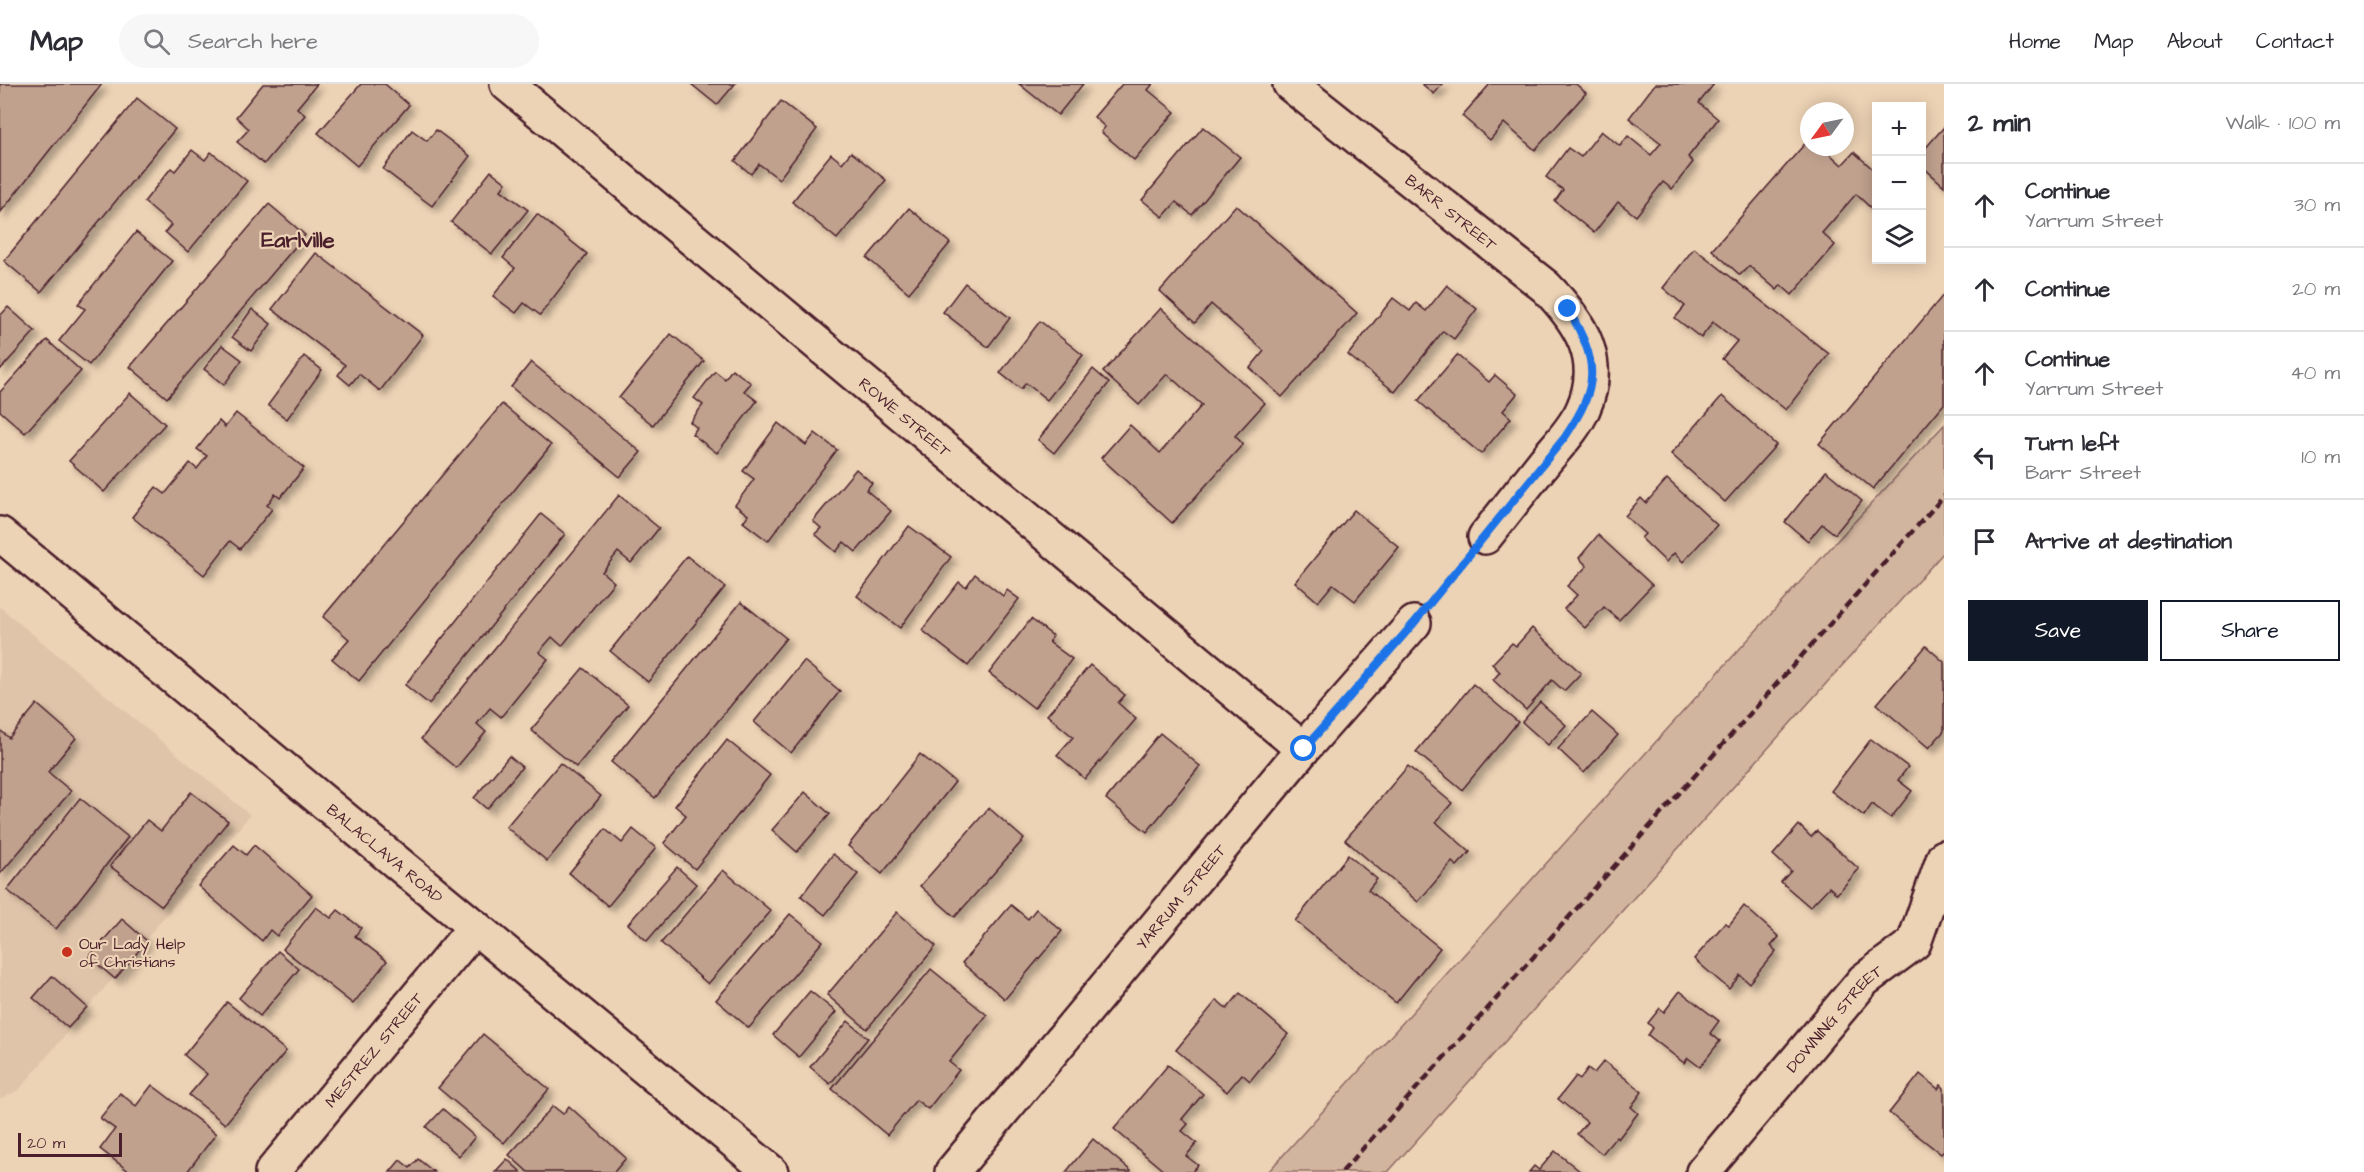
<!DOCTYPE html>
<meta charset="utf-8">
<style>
body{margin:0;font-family:"Architects Daughter",sans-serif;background:#f7f7f7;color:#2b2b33}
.controls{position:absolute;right:18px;top:18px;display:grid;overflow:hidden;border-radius:0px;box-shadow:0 3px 15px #0003}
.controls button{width:54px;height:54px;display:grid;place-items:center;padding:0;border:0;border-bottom:2px solid #e1e1e2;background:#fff;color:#2b2b33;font:30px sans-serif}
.compass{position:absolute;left:1800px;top:18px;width:54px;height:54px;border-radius:50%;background:#fff;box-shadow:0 3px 15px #0003;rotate:237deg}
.scale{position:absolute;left:18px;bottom:15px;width:104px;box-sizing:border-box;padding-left:6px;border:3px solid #4a1f2b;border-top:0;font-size:16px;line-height:21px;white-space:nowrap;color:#4a1f2b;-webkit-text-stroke:4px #edd3b5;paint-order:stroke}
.stop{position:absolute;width:18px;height:18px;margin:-14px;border:4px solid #1a73e8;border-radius:50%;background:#fff}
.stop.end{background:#1a73e8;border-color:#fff;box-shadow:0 2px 6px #0008}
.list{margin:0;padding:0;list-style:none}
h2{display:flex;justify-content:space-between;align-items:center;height:78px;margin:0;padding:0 24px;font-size:26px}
h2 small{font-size:20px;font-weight:400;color:#7c7c81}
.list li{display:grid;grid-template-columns:39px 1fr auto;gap:18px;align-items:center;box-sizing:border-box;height:84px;padding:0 24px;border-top:2px solid #e1e1e2}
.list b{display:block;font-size:22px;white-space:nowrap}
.list p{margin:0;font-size:20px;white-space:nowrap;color:#7c7c81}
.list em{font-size:20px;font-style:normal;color:#7c7c81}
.actions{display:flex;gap:12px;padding:18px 24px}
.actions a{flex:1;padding:14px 0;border:2px solid #111827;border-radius:0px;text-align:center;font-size:21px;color:#111827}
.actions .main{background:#111827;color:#fff}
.icon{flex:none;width:33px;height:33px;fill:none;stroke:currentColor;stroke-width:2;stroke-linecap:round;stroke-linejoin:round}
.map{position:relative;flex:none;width:1944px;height:1088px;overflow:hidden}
header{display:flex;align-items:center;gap:36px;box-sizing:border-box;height:84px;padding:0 30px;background:#fff;border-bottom:2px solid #e1e1e2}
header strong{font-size:28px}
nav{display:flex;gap:33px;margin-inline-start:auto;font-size:21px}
.search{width:420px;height:54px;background:#f7f7f7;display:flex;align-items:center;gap:15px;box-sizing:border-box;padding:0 21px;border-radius:33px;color:#7c7c81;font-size:22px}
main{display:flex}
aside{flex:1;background:#fff}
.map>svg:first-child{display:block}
</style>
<header>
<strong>Map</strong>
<div class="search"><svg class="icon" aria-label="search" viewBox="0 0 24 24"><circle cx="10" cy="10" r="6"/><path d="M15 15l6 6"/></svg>Search here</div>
<nav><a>Home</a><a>Map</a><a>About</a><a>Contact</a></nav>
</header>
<main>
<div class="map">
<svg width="1944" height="1088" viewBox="0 0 1944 1088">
<defs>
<filter id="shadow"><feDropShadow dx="5.5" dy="5.5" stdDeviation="3" flood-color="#0004"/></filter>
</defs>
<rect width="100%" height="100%" fill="#edd3b5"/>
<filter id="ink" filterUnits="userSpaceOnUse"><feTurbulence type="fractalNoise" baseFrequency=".0167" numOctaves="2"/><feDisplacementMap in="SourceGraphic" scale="12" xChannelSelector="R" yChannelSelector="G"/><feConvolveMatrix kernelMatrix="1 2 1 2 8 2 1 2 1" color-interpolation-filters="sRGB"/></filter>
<g filter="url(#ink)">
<path fill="#dfc4a9" d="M0 523 250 731 19 1006 0 1015Z"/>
<path fill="#d2b59f" stroke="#8e6a65" stroke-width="1.5" d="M1944 341V468L1388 1088H1268L1845 448Z"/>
<g fill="#bfa18e" stroke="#4a1f2b" stroke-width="1.5" filter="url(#shadow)">
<path d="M0 0H102L0 129Z"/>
<path d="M263 0H317L297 24 305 31 264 80 237 58 249 45 236 33Z"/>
<path d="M361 0H385L409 21 357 82 318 49Z"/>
<path d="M691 0H735L717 21Z"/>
<path d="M1019 0H1083L1058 31Z"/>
<path d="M1122 0H1153L1148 6 1175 28 1134 76 1101 48 1105 43 1094 33Z"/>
<path d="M1422 0H1443L1434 10Z"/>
<path d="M1490 0H1576L1586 9 1535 66 1504 39 1490 56 1462 32Z"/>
<path d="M1655 0H1714L1699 19 1718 35 1688 73 1693 78 1672 105 1663 98 1636 132 1618 118 1594 149 1555 117 1563 106 1546 93 1568 64 1581 73 1601 47 1620 62 1628 52 1651 71 1661 59 1629 34Z"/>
<path d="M137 14 175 45 41 208 4 177Z"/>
<path d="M781 17 817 45 779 95 759 80 751 90 735 77Z"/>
<path d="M1203 43 1240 73 1192 131 1176 118 1163 133 1142 116Z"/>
<path d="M1944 43V102L1922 82V68Z"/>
<path d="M412 46 427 57 436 46 470 72 432 122 383 85Z"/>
<path d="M1809 55V63H1822L1842 81 1854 68 1876 88V129L1856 110 1822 149 1835 161 1792 211 1781 201 1777 206 1749 182 1740 191 1712 166Z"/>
<path d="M192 66 205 76 211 68 247 97 188 168 165 148 171 141 144 118 171 84 175 87Z"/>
<path d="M851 68 886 96 837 155 792 118 831 70 842 79Z"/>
<path d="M491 87 506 99 501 106 528 126 492 170 451 138Z"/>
<path d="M269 120 305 151 167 314 130 283Z"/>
<path d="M1236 121 1357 229 1282 313 1250 284 1264 267 1211 220 1195 239 1160 207Z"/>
<path d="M909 124 950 159 909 209 867 174Z"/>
<path d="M537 130 587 170 540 231 524 219 516 229 493 212 515 184 503 174Z"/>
<path d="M136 148 172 177 89 281 59 257 85 225 78 220Z"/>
<path d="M1694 164 1829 270 1786 326 1722 275 1737 257 1713 238 1701 254 1675 234 1685 222 1663 204Z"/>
<path d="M316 169 423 251 380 307 359 290 350 301 338 291 345 281 272 225Z"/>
<path d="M965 199 1010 234 988 263 943 228Z"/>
<path d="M1447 201 1477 225 1454 255 1443 247 1395 308 1348 271 1393 214 1410 227 1416 219 1426 227Z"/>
<path d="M1944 210V320L1873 405 1819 360Z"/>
<path d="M8 223 35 247 0 286V232Z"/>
<path d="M1161 224 1265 319 1235 352 1243 360 1172 439 1101 374 1130 341 1160 369 1202 321 1167 290 1139 321 1103 288Z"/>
<path d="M252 225 271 240 251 267 232 253Z"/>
<path d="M1040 237 1083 271 1047 316 1026 299 1021 305 1000 289Z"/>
<path d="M671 250 704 277 653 341 619 314Z"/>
<path d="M47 256 81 287 25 349 0 327V308Z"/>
<path d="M222 261 242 276 224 301 204 285Z"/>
<path d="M1457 271 1489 298 1495 291 1517 310 1503 327 1511 334 1481 370 1418 317Z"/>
<path d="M304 272 322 286 287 335 268 321Z"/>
<path d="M531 278 641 368 620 393 511 303Z"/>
<path d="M732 285 751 299 744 307 757 317 717 369 692 350 697 344 690 338 703 321 694 314 715 287 725 295Z"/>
<path d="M1093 285 1109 299 1054 369 1038 356Z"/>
<path d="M130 309 165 340 104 408 69 377Z"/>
<path d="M1722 312 1776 361 1725 418 1671 370Z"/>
<path d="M502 320 551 361 359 597 332 575 349 555 323 533Z"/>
<path d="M236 329 304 384 280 414 275 410 267 421 272 425 240 465 230 457 204 491 132 433 156 403 165 410 190 379 197 385 207 372 197 365 219 337 225 343Z"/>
<path d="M778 339 806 361 815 349 837 366 768 457 743 438 748 431 735 421 754 395 743 387Z"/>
<path d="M856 385 872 399 866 406 891 427 856 468 844 458 836 468 815 450 821 444 813 437Z"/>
<path d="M1826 387 1862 417 1835 450 1822 440 1808 457 1785 438Z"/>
<path d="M1667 395 1717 441 1683 478 1674 469 1666 478 1641 454 1645 450 1625 432 1641 414 1646 419Z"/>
<path d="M619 411 659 444 631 479 618 468 602 488 614 498 562 562 552 553 539 568 548 575 501 633 490 624 477 640 486 648 456 684 421 655Z"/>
<path d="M1354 426 1399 463 1355 517 1333 500 1318 518 1295 498Z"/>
<path d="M541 430 565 450 429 620 405 601Z"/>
<path d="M909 442 951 473 900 544 857 512Z"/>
<path d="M1598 451 1652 501 1619 536 1604 523 1585 544 1564 525 1577 511 1567 502 1587 482 1579 474Z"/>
<path d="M687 472 725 503 648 598 610 567Z"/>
<path d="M975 490 1003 512 1007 506 1019 515 968 582 922 546 959 498 966 503Z"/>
<path d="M741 518 786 554 655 714 611 678Z"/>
<path d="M1031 535 1053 552 1049 558 1072 575 1034 624 989 589Z"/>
<path d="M1532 544 1581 589 1564 607 1552 596 1526 626 1493 596 1500 588 1492 580 1512 559 1516 562Z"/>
<path d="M1926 562 1944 578V647L1929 664 1877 620Z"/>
<path d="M804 577 840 607 791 669 754 638Z"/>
<path d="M1090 581 1125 611 1118 619 1136 635 1085 695 1057 671 1073 653 1047 631Z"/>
<path d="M583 584 628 621 576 683 531 646Z"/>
<path d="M1473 600 1518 638 1462 706 1416 668Z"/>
<path d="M1540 618 1566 641 1548 661 1522 638Z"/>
<path d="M37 620 76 654 48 688 71 707 0 790V646L9 654Z"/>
<path d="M1592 628 1618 651 1584 689 1558 665Z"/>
<path d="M1160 649 1200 682 1147 748 1106 715Z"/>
<path d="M1871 655 1908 683 1898 696 1912 707 1891 734 1872 720 1864 732 1831 707Z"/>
<path d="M727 656 770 691 695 785 664 759 686 731 675 722Z"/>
<path d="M920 670 955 698 882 790 848 762Z"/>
<path d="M509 672 522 683 487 725 474 714Z"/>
<path d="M560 679 601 712 547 777 506 743Z"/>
<path d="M1408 682 1452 719 1436 738 1470 768 1457 782 1452 778 1418 818 1345 756Z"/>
<path d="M191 708 228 737 162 822 110 782 147 736 161 747Z"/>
<path d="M805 708 830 730 797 768 772 746Z"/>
<path d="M80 714 128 753 56 845 7 806Z"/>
<path d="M989 724 1024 755 955 833 920 802Z"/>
<path d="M1799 741 1811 753 1817 747 1859 785 1837 810 1829 803 1810 823 1781 798 1791 787 1773 771Z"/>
<path d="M605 745 622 759 633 745 656 764 608 822 569 789Z"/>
<path d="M234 761 246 771 254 761 312 811 277 852 270 846 262 857 198 802Z"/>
<path d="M833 770 858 790 825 831 801 812Z"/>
<path d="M1348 771 1377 795 1368 806 1440 864 1396 919 1295 837Z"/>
<path d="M677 783 696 800 647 857 628 840Z"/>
<path d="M723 786 771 827 708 900 661 859Z"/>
<path d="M1011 821 1028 835 1036 825 1062 847 1005 915 962 879Z"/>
<path d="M1744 822 1779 853 1771 862 1776 867 1749 899 1740 891 1729 905 1694 875 1725 839 1729 841Z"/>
<path d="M316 823 331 834 338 826 361 844 355 852 387 877 353 920 283 865Z"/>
<path d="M897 828 936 862 867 945 827 911Z"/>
<path d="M790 830 823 857 749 944 716 916Z"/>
<path d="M122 835 147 857 115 895 89 873Z"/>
<path d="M278 867 299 885 260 932 239 914Z"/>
<path d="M931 885 987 931 949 978 959 986 928 1025 916 1016 887 1051 832 1005Z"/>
<path d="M52 892 87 923 68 944 33 914Z"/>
<path d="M810 907 836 928 799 973 773 951Z"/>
<path d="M1680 907 1719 937 1710 949 1720 957 1700 983 1688 974 1684 979 1648 951 1653 944 1648 939 1660 924 1664 928Z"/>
<path d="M1240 909 1288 950 1250 997 1242 990 1227 1008 1176 966 1217 916 1227 925Z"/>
<path d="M227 918 286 967 225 1040 189 1011 207 990 184 971Z"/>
<path d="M848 937 868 954 830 1000 810 983Z"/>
<path d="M483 950 549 1005 504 1059 438 1004Z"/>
<path d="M1604 977 1642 1008 1631 1023 1638 1029 1618 1055 1616 1053 1602 1070 1577 1050 1587 1038 1558 1015 1576 992 1580 995 1588 984 1594 989Z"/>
<path d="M1168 981 1203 1010 1182 1035 1188 1040 1182 1047 1197 1059 1186 1072 1198 1081 1192 1088H1165L1114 1045Z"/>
<path d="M1920 990 1938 1005 1941 1001 1944 1004V1067L1941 1070 1889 1029Z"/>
<path d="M152 1001 216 1050 187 1088H130L100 1065 115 1045 100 1034 120 1009 136 1022Z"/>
<path d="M553 1022 563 1030 569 1022 626 1074 614 1088H528L509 1071Z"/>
<path d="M443 1025 475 1053 459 1072 426 1043Z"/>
<path d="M1093 1055 1131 1087 1130 1088H1066Z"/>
<path d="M1555 1067 1581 1088H1529L1534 1082 1539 1086Z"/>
<path d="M418 1075 434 1088H390L400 1076 410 1084Z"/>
<path d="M507 1075 521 1088H495Z"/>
</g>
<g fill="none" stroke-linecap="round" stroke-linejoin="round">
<g stroke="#4a1f2b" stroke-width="38">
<g id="street">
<path id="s1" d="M507 0 1303 665"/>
<path id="s2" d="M1290 0 1546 203C1580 238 1605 276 1583 325 1575 344 1558 361 1545 377 1525 402 1505 428 1485 453"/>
<path id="s3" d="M272 1088 475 843"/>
<path id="s4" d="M952 1088 1303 665 1414 539"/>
<path id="s5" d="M1703 1088 1864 896 1914 859 1944 773"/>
</g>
</g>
<g stroke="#4a1f2b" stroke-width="38">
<g id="secondary">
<path id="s6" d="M0 450 771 1088"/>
</g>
</g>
<path stroke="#4a1f2b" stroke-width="4" stroke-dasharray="1.5 4.5" stroke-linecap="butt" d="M1436 512 1463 479"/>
<use href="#street" stroke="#edd3b5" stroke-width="33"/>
<use href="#secondary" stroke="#edd3b5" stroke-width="33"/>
<path stroke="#4a1f2b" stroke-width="4.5" stroke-dasharray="9 4.5" stroke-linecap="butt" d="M1342 1088 1944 412"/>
</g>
</g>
<g fill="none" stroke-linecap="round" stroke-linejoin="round" filter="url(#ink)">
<path stroke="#1a73e8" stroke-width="8" d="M1304 665 1414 539 1565 353C1600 301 1599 279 1568 225"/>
</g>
<circle fill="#c8321e" stroke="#edd3b5" stroke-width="2" cx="67" cy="868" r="6"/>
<g text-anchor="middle" stroke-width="4.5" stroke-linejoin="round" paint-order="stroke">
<g font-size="16" fill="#4a1f2b" stroke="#edd3b5">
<text dy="6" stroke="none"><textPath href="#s2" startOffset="206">BARR STREET</textPath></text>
<text dy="6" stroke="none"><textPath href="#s1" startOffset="519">ROWE STREET</textPath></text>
<text dy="6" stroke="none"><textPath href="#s6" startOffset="500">BALACLAVA ROAD</textPath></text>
<text dy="6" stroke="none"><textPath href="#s4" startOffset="358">YARRUM STREET</textPath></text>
<text dy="6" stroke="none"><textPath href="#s5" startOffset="202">DOWNING STREET</textPath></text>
<text dy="6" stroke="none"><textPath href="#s3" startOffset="159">MESTREZ STREET</textPath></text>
</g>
<g font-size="16" fill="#4a1f2b" stroke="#edd3b5" text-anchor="start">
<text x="79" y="865">Our Lady Help<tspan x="79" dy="18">of Christians</tspan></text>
</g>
<g font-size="22" font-weight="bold" fill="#4a1f2b" stroke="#edd3b5">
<text x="298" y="163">Earlville</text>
</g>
</g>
</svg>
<div class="controls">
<button>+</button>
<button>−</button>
<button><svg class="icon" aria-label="layers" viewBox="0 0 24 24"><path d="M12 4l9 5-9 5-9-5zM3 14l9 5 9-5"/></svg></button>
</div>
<svg class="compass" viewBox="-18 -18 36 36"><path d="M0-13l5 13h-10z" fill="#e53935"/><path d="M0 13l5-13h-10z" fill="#7c7c81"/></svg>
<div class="scale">20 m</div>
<div class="stop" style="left:1304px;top:665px"></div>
<div class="stop end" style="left:1568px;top:225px"></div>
</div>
<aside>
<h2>2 min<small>Walk · 100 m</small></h2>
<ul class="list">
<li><svg class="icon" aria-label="ahead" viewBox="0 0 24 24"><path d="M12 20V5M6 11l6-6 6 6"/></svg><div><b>Continue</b><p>Yarrum Street</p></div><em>30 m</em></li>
<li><svg class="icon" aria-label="ahead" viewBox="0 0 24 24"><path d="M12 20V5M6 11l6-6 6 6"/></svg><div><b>Continue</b></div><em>20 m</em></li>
<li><svg class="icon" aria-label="ahead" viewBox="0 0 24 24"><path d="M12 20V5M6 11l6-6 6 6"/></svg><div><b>Continue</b><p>Yarrum Street</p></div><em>40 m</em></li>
<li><svg class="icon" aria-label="left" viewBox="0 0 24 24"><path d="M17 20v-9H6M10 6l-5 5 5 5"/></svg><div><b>Turn left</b><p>Barr Street</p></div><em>10 m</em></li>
<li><svg class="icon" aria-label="arrive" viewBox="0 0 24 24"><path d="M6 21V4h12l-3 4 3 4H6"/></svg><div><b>Arrive at destination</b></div></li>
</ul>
<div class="actions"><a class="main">Save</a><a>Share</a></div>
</aside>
</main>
